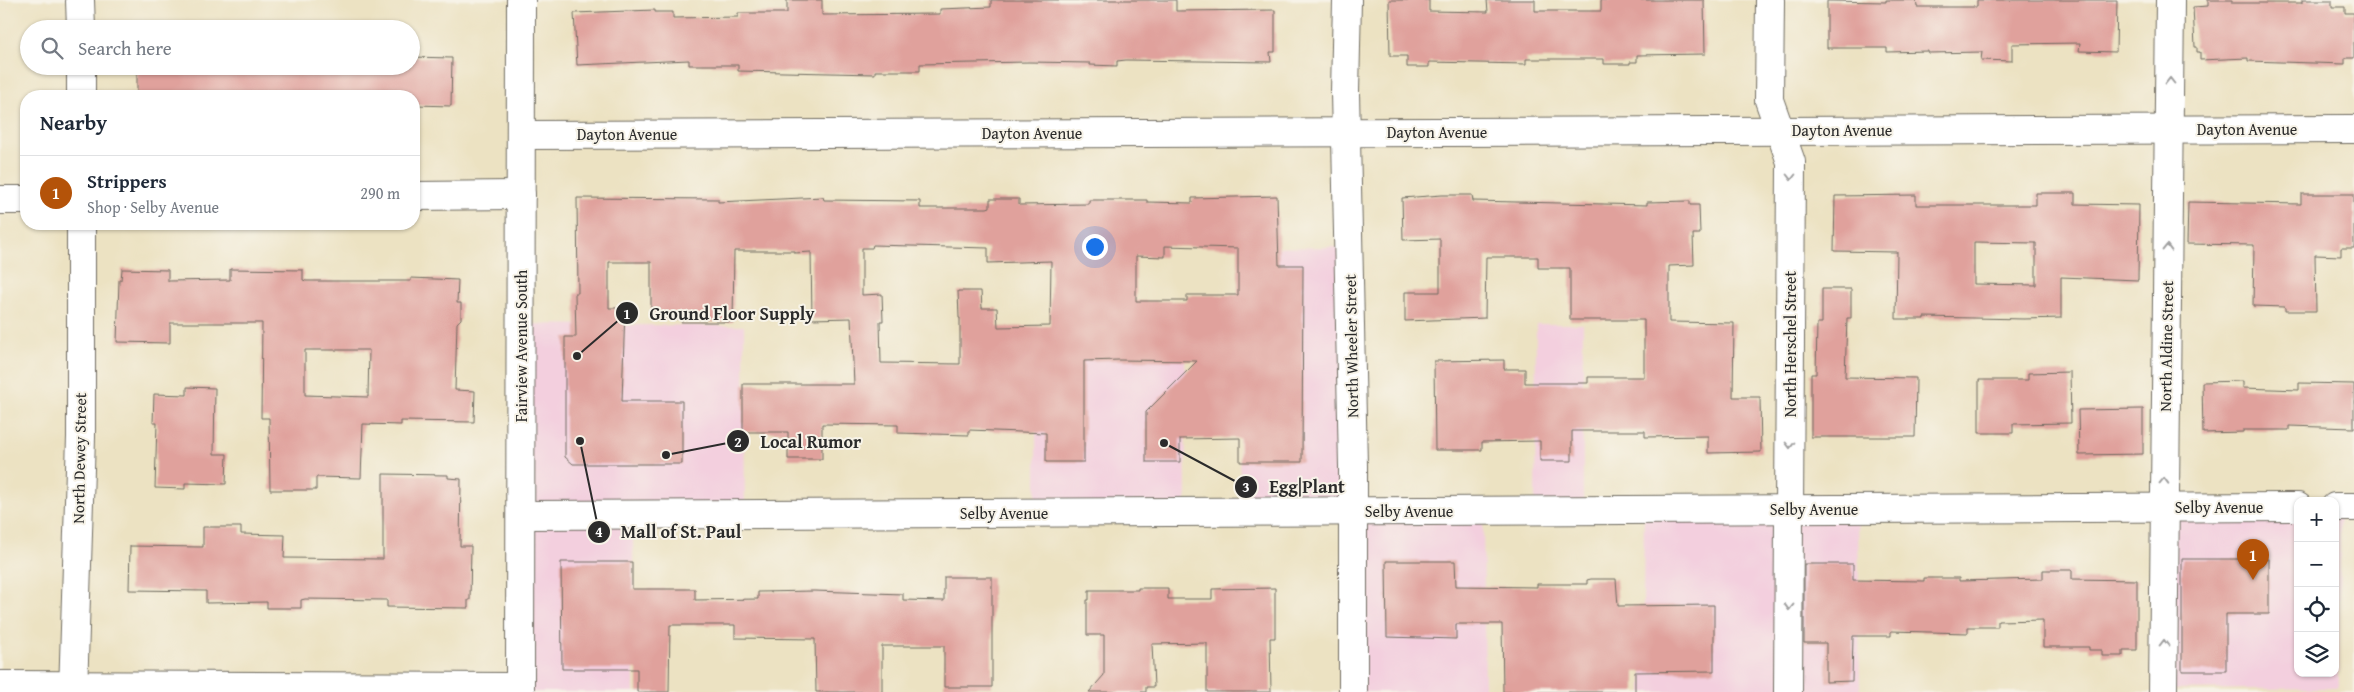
<!DOCTYPE html>
<meta charset="utf-8">
<style>
body{margin:0;font-family:"Gentium Book Plus",serif;background:#f2f2f3;color:#1f2937}
.controls{position:absolute;right:15px;bottom:15px;display:grid;overflow:hidden;border-radius:10px;box-shadow:0 1px 4px #0004}
.controls button{width:45px;height:45px;display:grid;place-items:center;padding:0;border:0;border-bottom:1px solid #e0e1e3;background:#fff;color:#1f2937;font:25px sans-serif}
.you{position:absolute;left:1094px;top:246px;width:18px;height:18px;margin:-12px;border:4px solid #fff;border-radius:50%;background:#1a73e8;box-shadow:0 0 0 8px #1a73e833}
.badge{display:grid;place-items:center;width:32px;height:32px;border-radius:50%;background:#b45309;color:#fff;font-size:16px;font-weight:700}
.pin{position:absolute;translate:-50% -41px;filter:drop-shadow(0 1px 2px #0008)}
.pin::after{content:'';position:absolute;top:26px;width:18px;height:15px;background:inherit;clip-path:polygon(0 0,100% 0,50% 100%)}
.list{margin:0;padding:0;list-style:none}
h2{display:flex;justify-content:space-between;align-items:center;height:65px;margin:0;padding:0 20px;font-size:21px}
h2 small{font-size:16px;font-weight:400;color:#747a83}
.list li{display:grid;grid-template-columns:32px 1fr auto;gap:15px;align-items:center;box-sizing:border-box;height:75px;padding:0 20px;border-top:1px solid #e0e1e3}
.list b{display:block;font-size:19px;white-space:nowrap}
.list p{margin:0;font-size:16px;white-space:nowrap;color:#747a83}
.list em{font-size:16px;font-style:normal;color:#747a83}
.icon{flex:none;width:28px;height:28px;fill:none;stroke:currentColor;stroke-width:2;stroke-linecap:round;stroke-linejoin:round}
.map{position:relative;flex:none;width:2354px;height:692px;overflow:hidden}
.search{position:absolute;background:#fff;box-shadow:0 1px 4px #0004;left:20px;top:20px;width:400px;height:55px;display:flex;align-items:center;gap:12px;box-sizing:border-box;padding:0 18px;border-radius:28px;color:#747a83;font-size:19px}
.panel{position:absolute;background:#fff;box-shadow:0 1px 4px #0004;left:20px;top:90px;width:400px;height:140px;border-radius:20px}
.map>svg:first-child{display:block}
</style>
<div class="map">
<svg width="2354" height="692" viewBox="0 0 2354 692">
<rect width="100%" height="100%" fill="#f7f3e8"/>
<filter id="ink" filterUnits="userSpaceOnUse"><feTurbulence type="fractalNoise" baseFrequency=".02" numOctaves="2"/><feDisplacementMap in="SourceGraphic" scale="10" xChannelSelector="R" yChannelSelector="G"/><feConvolveMatrix kernelMatrix="1 2 1 2 8 2 1 2 1" color-interpolation-filters="sRGB"/></filter>
<filter id="wash" filterUnits="userSpaceOnUse"><feTurbulence type="fractalNoise" baseFrequency=".0096" numOctaves="4" result="noise"/><feDisplacementMap in="SourceGraphic" scale="20" xChannelSelector="R" yChannelSelector="G"/><feGaussianBlur stdDeviation="1.12" result="paint"/><feColorMatrix in="noise" values="0 0 0 0 0 0 0 0 0 0 0 0 0 0 0 0 0 1.4 0 .05"/><feComposite in="paint" operator="in"/></filter>
<g filter="url(#wash)">
<rect width="100%" height="100%" fill="#ece2c2"/>
<g fill="#f3cfde">
<path d="M1346 247 1348 513H1483L1485 692H1348V513H1240L1238 248Z"/>
<path d="M518 324 744 326 745 525 633 524 634 692H519Z"/>
<path d="M1536 324H1583V513L1535 512Z"/>
<path d="M1185 325 1186 513 1036 515V327Z"/>
<path d="M1644 503 1858 505 1860 692H1642Z"/>
<path d="M2163 508H2298V673H2335V508H2340L2339 688 2161 690Z"/>
</g>
<g id="blocks">
<g fill="#e0a19c" fill-rule="evenodd">
<path d="M787 0H822V15L940 14V9L991 7V0H1176V11L1275 10V52H1270L1271 62 1126 60 1117 61V66L1090 65V63L1029 62 920 64V71H875V74L738 71V65H689V60L577 65 574 13 655 10V12H673V18L738 17V13H787Z"/>
<path d="M1389 0H1429V11L1488 12 1487 0H1535V11H1601V0H1704L1705 54 1637 55V62H1630V64H1604V59H1526V64L1429 62V67H1407V56H1390Z"/>
<path d="M1886 0H1916L1917 7H1977V0H2117L2116 52 2079 51 2080 43 2012 44V61L1981 60 1982 52 1928 53V51L1887 52V48H1827V1L1886 2Z"/>
<path d="M2208 0H2232V3H2302V0H2332V7H2345V13H2354V58H2345V64L2248 61V58L2200 60V52H2197V47H2195L2193 7 2208 6Z"/>
<path d="M411 57 452 58 451 106 416 105 414 103V96H137V66H411Z"/>
<path d="M2036 193H2075V204L2139 205 2138 280 2061 277V318L2024 319 1924 317V319H1896L1897 252 1834 251 1835 196 1916 195V205H2036ZM1974 242 2036 243V285L1974 284Z"/>
<path d="M2301 194H2354V248H2341V256L2315 255 2316 311H2285V307L2253 306 2254 245 2187 244 2188 202 2301 204Z"/>
<path d="M1442 195H1472L1473 201 1647 205V202L1690 201V205H1699L1700 234H1693L1694 265 1669 266V322L1734 323 1733 397H1760L1761 452 1708 453V436L1645 437V431H1572V461H1540V441L1482 442V450H1435L1434 361 1504 360V369H1525V383H1588V377H1644V320H1570V268H1538V257H1486L1485 318 1405 321V292H1440V239L1403 240 1402 198Z"/>
<path d="M1277 196 1279 265H1303L1302 462H1240V438L1180 439V462H1146V412L1197 361 1119 360 1084 361V462H1046V433L969 430V435L898 433V425L822 424V459H788V432H743V384H854L851 318 812 319 811 252 795 253V251H734L733 322H681V319H651V262H609V308H625L622 401H682V464H573L565 457V337H576L575 293H578L577 198 718 199V202L823 197 824 200 920 201V208H987L990 207V199H1019V205L1089 204V200H1147V202L1192 203V198ZM873 245 988 248V263L1051 261 1050 326 998 327 997 308H982L981 291H958L959 318H960V364L881 363 880 321H883L882 294 862 295V248H872ZM1165 246 1238 248V295H1187V301H1136V256L1165 257Z"/>
<path d="M122 269 168 270V281L230 280V269L303 270V280L306 281H411V278L458 280 457 303H461V319L457 323 455 390 475 391 474 422 401 421V425L363 424 361 478 316 477V490H270L269 418H261L262 323H170V343L117 342 119 280H121ZM305 350H369L368 397 305 395Z"/>
<path d="M1822 289H1851V318H1847L1845 377 1916 378 1915 437H1811V374H1816L1817 323H1822Z"/>
<path d="M2070 372 2071 423 2013 424V433H1979V380H2028V373Z"/>
<path d="M2243 381V388L2299 390V383L2354 384V428L2289 426V430H2243V432L2203 433 2202 382Z"/>
<path d="M187 387 215 388 214 454H227L226 484 185 483V489L155 488 157 423H153L154 394 187 395Z"/>
<path d="M2143 409V454L2079 455 2078 410Z"/>
<path d="M383 474 448 475V478L461 479 460 546H471L470 600H468V608L387 607V600L305 599 301 600V608H267V602L206 603V591L129 590 130 546 203 547V527H241V534L285 535 284 558 383 559Z"/>
<path d="M2182 559H2269V614H2226V671H2182Z"/>
<path d="M1386 561H1455L1456 586 1537 587V584H1587V580L1591 579H1616L1618 606 1714 605V671L1635 672V692H1503L1502 624H1456V639L1387 637Z"/>
<path d="M561 562H632V589H695V600L758 599V592L814 591 903 594V600L944 601V577H992V687H944V646H882V692H816L815 639 735 638V625H670L669 692H637V669H562Z"/>
<path d="M1804 564H1853V580L1924 581V578H1959V581L2043 579V570H2072V579L2137 580V650H2123V656H2102V650H2089V647H2043V620L1998 621V627H1968V633L1891 631V636H1853L1852 681 1826 682V643H1804Z"/>
<path d="M1138 588H1168V599H1212V589L1275 588V638H1270L1271 692H1207V643L1152 644 1154 687H1146V692H1089L1104 675V635H1087V600H1089V590H1138Z"/>
</g>
</g>
</g>
<g filter="url(#ink)">
<use href="#blocks" fill-opacity="0" stroke="#6f6b60" stroke-width="1"/>
<g fill="none" stroke-linecap="round" stroke-linejoin="round">
<g stroke="#6f6b60" stroke-width="30">
<g id="minor">
<path d="M80 0 81 29"/>
<path d="M1347 0 1345 92 1353 466V692"/>
<path d="M1770 0 1769 100 1791 162 1788 692"/>
<path d="M81 66V96"/>
<path d="M521 135 2354 129"/>
<path d="M414 196 521 195"/>
<path d="M0 200H26"/>
<path d="M0 685 520 687"/>
<path d="M73 692 81 437V224"/>
<path d="M2163 692 2170 0"/>
</g>
</g>
<g stroke="#6f6b60" stroke-width="30">
<g id="tertiary">
<path d="M2335 507H2354"/>
<path d="M521 515 2298 507"/>
<path d="M520 692 521 0"/>
</g>
</g>
<use href="#minor" stroke="#fff" stroke-width="28"/>
<use href="#tertiary" stroke="#fff" stroke-width="28"/>
</g>
<defs><path id="oneway-chevron" d="M-2-3.5L2.5 0L-2 3.5" fill="none" stroke-width="1.6" stroke-linecap="round" stroke-linejoin="round" transform="scale(1.25)"/></defs>
<g stroke="#a0a0a0">
<use href="#oneway-chevron" transform="translate(2170 81) rotate(-90)"/>
<use href="#oneway-chevron" transform="translate(1791 177) rotate(90)"/>
<use href="#oneway-chevron" transform="translate(2167 248) rotate(-89)"/>
<use href="#oneway-chevron" transform="translate(1790 445) rotate(90)"/>
<use href="#oneway-chevron" transform="translate(2164 481) rotate(-88)"/>
<use href="#oneway-chevron" transform="translate(1789 607) rotate(91)"/>
<use href="#oneway-chevron" transform="translate(2164 643) rotate(-90)"/>
</g>
</g>
<g text-anchor="middle" stroke-width="4" stroke-linejoin="round" paint-order="stroke">
<g font-size="16" fill="#2b2b2b" stroke="#f7f3e8">
<text x="2247" y="135">Dayton Avenue</text>
<text x="1842" y="136">Dayton Avenue</text>
<text x="1437" y="138">Dayton Avenue</text>
<text x="1032" y="139">Dayton Avenue</text>
<text x="627" y="140">Dayton Avenue</text>
<text transform="translate(1790 344) rotate(-90)" y="6">North Herschel Street</text>
<text transform="translate(521 346) rotate(-90)" y="6">Fairview Avenue South</text>
<text transform="translate(1351 346) rotate(-91)" y="6">North Wheeler Street</text>
<text transform="translate(2166 346) rotate(-89)" y="6">North Aldine Street</text>
<text transform="translate(79 458) rotate(-89)" y="6">North Dewey Street</text>
<text x="2219" y="513">Selby Avenue</text>
<text x="1814" y="515">Selby Avenue</text>
<text x="1409" y="517">Selby Avenue</text>
<text x="1004" y="519">Selby Avenue</text>
</g>
</g>
<path fill="none" stroke="#2b2b2b" stroke-width="2" d="M577 356L627 313M666 455L738 441M1164 443L1246 487M580 441L599 532"/>
<g fill="#2b2b2b" stroke="#f7f3e8" stroke-width="2">
<circle cx="577" cy="356" r="5"/>
<circle cx="666" cy="455" r="5"/>
<circle cx="1164" cy="443" r="5"/>
<circle cx="580" cy="441" r="5"/>
<circle cx="627" cy="313" r="12"/>
<circle cx="738" cy="441" r="12"/>
<circle cx="1246" cy="487" r="12"/>
<circle cx="599" cy="532" r="12"/>
</g>
<g font-size="15" text-anchor="middle" font-weight="bold" fill="#fff">
<text x="627" y="319">1</text>
<text x="738" y="447">2</text>
<text x="1246" y="492">3</text>
<text x="599" y="537">4</text>
</g>
<g font-size="18" text-anchor="middle" font-weight="bold" fill="#2b2b2b" stroke="#f7f3e8" stroke-width="4" stroke-linejoin="round" paint-order="stroke">
<text x="732" y="320">Ground Floor Supply</text>
<text x="811" y="448">Local Rumor</text>
<text x="1307" y="493">Egg|Plant</text>
<text x="681" y="538">Mall of St. Paul</text>
</g>
</svg>
<div class="controls">
<button>+</button>
<button>−</button>
<button><svg class="icon" aria-label="locate" viewBox="0 0 24 24"><circle cx="12" cy="12" r="6"/><path d="M12 2v4M12 18v4M2 12h4M18 12h4"/></svg></button>
<button><svg class="icon" aria-label="layers" viewBox="0 0 24 24"><path d="M12 4l9 5-9 5-9-5zM3 14l9 5 9-5"/></svg></button>
</div>
<div class="you"></div>
<div class="pin badge" style="left:2253px;top:580px">1</div>
<div class="search"><svg class="icon" aria-label="search" viewBox="0 0 24 24"><circle cx="10" cy="10" r="6"/><path d="M15 15l6 6"/></svg>Search here</div>
<section class="panel">
<h2>Nearby<small></small></h2>
<ul class="list">
<li><span class="badge">1</span><div><b>Strippers</b><p>Shop · Selby Avenue</p></div><em>290 m</em></li>
</ul>
</section>
</div>
